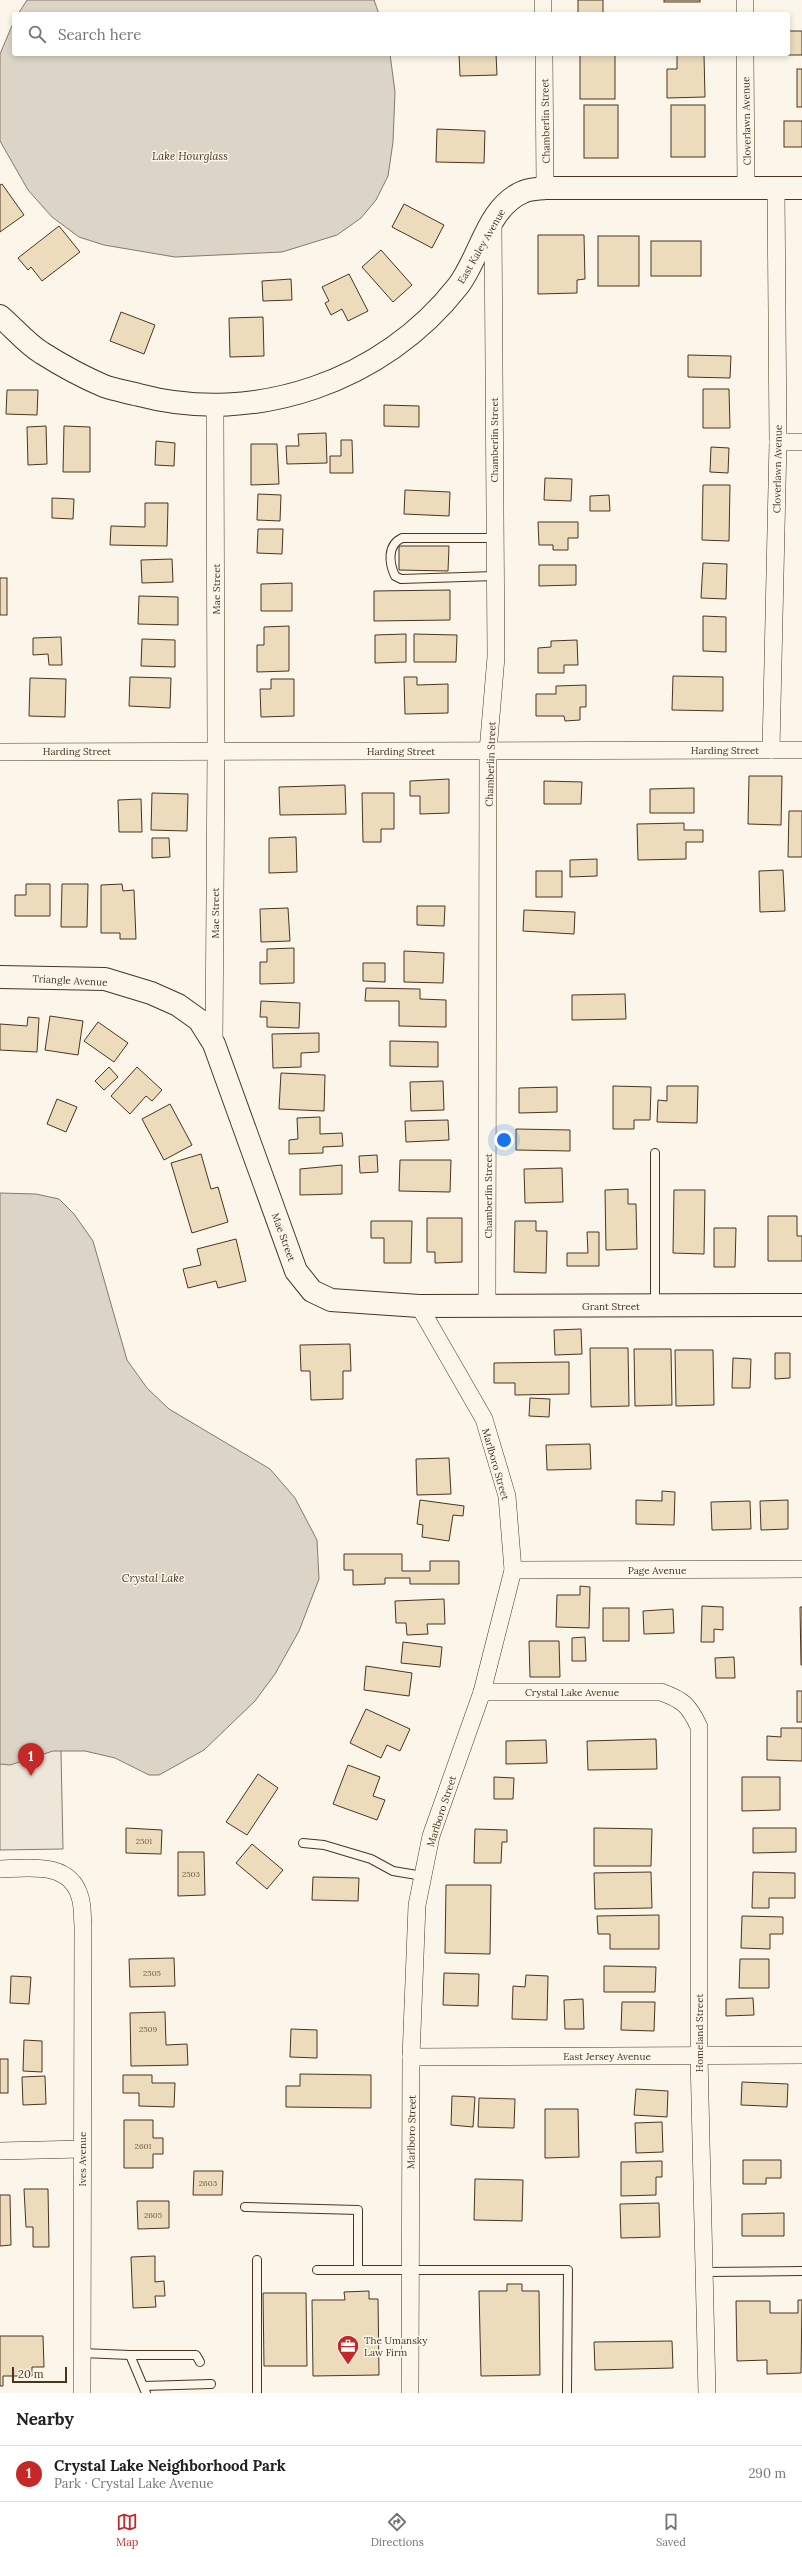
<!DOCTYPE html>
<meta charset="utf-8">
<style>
body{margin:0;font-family:Lora,serif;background:#f2f2f2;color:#202124}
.scale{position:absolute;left:12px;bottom:10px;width:55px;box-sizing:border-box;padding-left:4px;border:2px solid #4a3520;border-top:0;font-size:11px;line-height:14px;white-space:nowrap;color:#4a3520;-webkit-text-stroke:3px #fbf6e9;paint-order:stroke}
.you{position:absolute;left:504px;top:1140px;width:14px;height:14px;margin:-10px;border:3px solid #fff;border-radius:50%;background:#1a73e8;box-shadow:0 0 0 6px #1a73e833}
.badge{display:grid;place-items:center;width:26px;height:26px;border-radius:50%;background:#c62828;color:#fff;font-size:13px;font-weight:700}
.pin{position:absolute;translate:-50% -33px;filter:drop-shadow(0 1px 2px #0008)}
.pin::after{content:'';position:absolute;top:21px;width:14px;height:12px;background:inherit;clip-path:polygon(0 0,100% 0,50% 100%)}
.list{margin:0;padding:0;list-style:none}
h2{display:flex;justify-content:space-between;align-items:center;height:52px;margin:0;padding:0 16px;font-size:17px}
h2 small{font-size:13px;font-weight:400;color:#757577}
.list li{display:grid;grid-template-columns:26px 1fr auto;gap:12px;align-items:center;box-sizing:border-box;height:56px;padding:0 16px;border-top:1px solid #e0e0e0}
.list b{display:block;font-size:15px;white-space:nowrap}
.list p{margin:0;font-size:13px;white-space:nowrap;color:#757577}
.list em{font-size:13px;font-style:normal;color:#757577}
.icon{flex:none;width:22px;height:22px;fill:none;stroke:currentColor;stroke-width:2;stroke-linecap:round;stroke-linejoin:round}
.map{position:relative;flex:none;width:802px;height:2393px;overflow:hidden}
.search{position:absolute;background:#fff;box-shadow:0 2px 6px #0003;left:12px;right:12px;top:12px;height:44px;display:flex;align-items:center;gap:10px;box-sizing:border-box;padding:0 14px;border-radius:4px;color:#757577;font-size:15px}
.sheet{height:108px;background:#fff}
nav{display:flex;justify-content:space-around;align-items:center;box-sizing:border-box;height:56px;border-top:1px solid #e0e0e0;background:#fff;font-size:11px;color:#757577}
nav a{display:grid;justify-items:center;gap:2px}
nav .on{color:#c62828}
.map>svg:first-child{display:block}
</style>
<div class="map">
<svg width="802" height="2393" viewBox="0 0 802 2393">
<rect width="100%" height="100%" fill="#fbf6e9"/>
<path fill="#ede6d9" stroke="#887966" d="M0 1672 60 1703 63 1849 0 1850Z"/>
<g fill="#dcd4c6" stroke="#887966">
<path d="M27 0H374L379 14H18Z"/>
<path d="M14 21V54H390L395 92 393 142 388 176 376 200 361 218 337 235 282 252 175 257 104 245 79 237 52 217 28 190 0 141V54Z"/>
<path d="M0 1193 36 1194 59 1199 74 1214 93 1241 127 1360 147 1388 169 1409 270 1469 295 1498 317 1540 319 1579 299 1631 275 1674 255 1701 204 1750 159 1775H149L115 1758 85 1751H53L10 1765 0 1764Z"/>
</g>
<g fill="#ecdcbc" stroke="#4a3520">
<rect x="578" y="0" width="25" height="14"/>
<rect x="664" y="0" width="36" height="2"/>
<path d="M788 31H802V55H782L788 54Z"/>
<path d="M459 54H496L497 75 460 76Z"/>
<rect x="580" y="55" width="35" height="44"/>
<path d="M677 55H704L705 97 667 98V69H677Z"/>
<rect x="797" y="69" width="5" height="38"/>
<rect x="584" y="105" width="34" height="53"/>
<rect x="671" y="105" width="34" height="52"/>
<rect x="784" y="121" width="18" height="26"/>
<path d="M437 129 485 131 484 163 436 162Z"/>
<path d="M2 184 24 215 0 232V185Z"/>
<path d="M404 204 444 225 432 248 392 227Z"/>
<path d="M59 226 80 252 42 281 31 267 28 270 18 258Z"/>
<path d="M538 235H584L585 279 577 280V293L538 294Z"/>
<rect x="598" y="236" width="41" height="50"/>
<rect x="651" y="241" width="50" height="35"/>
<path d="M381 250 412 285 393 302 362 267Z"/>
<path d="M349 274 368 311 348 321 342 309 331 315 325 303 329 301 322 287Z"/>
<path d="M291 279 292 300 263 301 262 281Z"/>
<path d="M121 312 155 325 144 354 110 341Z"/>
<path d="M263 317 264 356 230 357 229 318Z"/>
<path d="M688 355 731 356 730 378 688 377Z"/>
<path d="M703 389H729L730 428H703Z"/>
<path d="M7 390H38L37 415 6 414Z"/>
<path d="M384 405 419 406V427L384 426Z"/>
<path d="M46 426 47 464 28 465 27 427Z"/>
<path d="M64 426 90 427V472H63Z"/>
<path d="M326 433 327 463 287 464 286 446H299L298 434Z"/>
<path d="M341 440H352L353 473H330V456H341Z"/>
<path d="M156 441 175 443 174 466 155 465Z"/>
<path d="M251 444H277L279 484 251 485Z"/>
<path d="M711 447 729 448 728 473 710 472Z"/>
<path d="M545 478 572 479 571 501 544 500Z"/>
<path d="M703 485H730L729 541 702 540Z"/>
<path d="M405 490 450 492 449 516 404 514Z"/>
<path d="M258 494 281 495 280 521 257 520Z"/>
<path d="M609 495 610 511H590V496Z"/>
<path d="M52 498 74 499 73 519 52 518Z"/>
<path d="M145 503H168L167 546 110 545 111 526 145 527Z"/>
<path d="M538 522H578V538H568V550H553V545H539Z"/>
<path d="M258 529H283L282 554 257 553Z"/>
<path d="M399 546H449L448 571 399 570Z"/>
<path d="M172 559 173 582 142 583 141 560Z"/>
<path d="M703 563 727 564 726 599 701 598Z"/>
<path d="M539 565H576V585L539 586Z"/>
<rect x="0" y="578" width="7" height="37"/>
<path d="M292 583V611H261V584Z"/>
<path d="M450 590V620L374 621V591Z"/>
<path d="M139 596 178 597V625L138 624Z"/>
<path d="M703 616 726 617V652L703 651Z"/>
<path d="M289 626V671L257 672V645H264V627Z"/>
<path d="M406 634V662L375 663V635Z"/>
<path d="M414 634 457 635 456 662H414Z"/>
<path d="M61 637 62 665H49L48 654 33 655V638Z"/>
<path d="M142 639 175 640V667L141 666Z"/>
<path d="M577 640 578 665H564V673H538V648L551 647V641Z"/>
<path d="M673 676 723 677V711L672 710Z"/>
<path d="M130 677 171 678 170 708 129 706Z"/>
<path d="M404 677H417V685L448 684V713L405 714Z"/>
<path d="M30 678 66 679 65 717 29 716Z"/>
<path d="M271 679H294V716L261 717 260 689H271Z"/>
<path d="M586 685V707H580V720L565 721 564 716H536V694H556V686Z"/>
<path d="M749 776H782L781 825 748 824Z"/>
<path d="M449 779V813L420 814V796H410V781Z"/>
<path d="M544 781 582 782 581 804H544Z"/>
<path d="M345 785 346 814 280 815 279 787Z"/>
<path d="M694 788V813H650V789Z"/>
<path d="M152 793 188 794 187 831 151 830Z"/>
<path d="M362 793H394V829H381V842H363Z"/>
<path d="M141 799 142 832H119L118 800Z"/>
<path d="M789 811H802V857H788Z"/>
<path d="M684 823V830H703V842H686V859L638 860 637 824Z"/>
<path d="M296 837 297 872 269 873V838Z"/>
<path d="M152 838H169L170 857 152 858Z"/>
<path d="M597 859V876L570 877V860Z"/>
<path d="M783 870 785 911 760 912 759 871Z"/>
<rect x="536" y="871" width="26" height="26"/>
<path d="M26 884H50V916H15V895H26Z"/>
<path d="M62 884H88L87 927H61Z"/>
<path d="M122 884 123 891 134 890 136 939H120V933H101V885Z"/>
<path d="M417 906H445L444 926 417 925Z"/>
<path d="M288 908 290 941 261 942 260 909Z"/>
<path d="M524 910 575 912 574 934 523 931Z"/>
<path d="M294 948V983L260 984V962H267V949Z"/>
<path d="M404 951 444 953 443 983 404 982Z"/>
<path d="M363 963H385V982L363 981Z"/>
<path d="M366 988 420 989V999L446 1000V1027L399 1026V1001H365Z"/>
<path d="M625 994 626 1019 572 1020V995Z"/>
<path d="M261 1001 300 1003 299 1028 267 1027V1017H260Z"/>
<path d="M50 1016 83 1021 78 1055 45 1050Z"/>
<path d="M28 1017 39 1018 37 1052 0 1050V1024L27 1026Z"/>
<path d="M98 1022 128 1043 114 1062 84 1041Z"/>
<path d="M319 1033V1052L301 1053V1067L273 1068 272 1034Z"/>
<path d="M390 1041 438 1042V1067L390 1066Z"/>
<path d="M109 1067 118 1077 104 1090 95 1081Z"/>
<path d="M137 1067 162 1090 152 1101 146 1096 130 1114 111 1096Z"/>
<path d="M281 1073 325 1075 324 1111 279 1109Z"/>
<path d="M443 1081 444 1110 411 1111 410 1082Z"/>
<path d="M613 1086 651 1087 650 1120H634V1129H613Z"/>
<path d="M667 1086H698L697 1123 657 1122 658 1100 667 1101Z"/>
<path d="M557 1087V1112L519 1113V1088Z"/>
<path d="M57 1099 77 1107 66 1132 47 1124Z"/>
<path d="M170 1104 192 1145 164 1160 142 1119Z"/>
<path d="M320 1117V1134L342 1133 343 1146 323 1147V1153L289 1154V1140L298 1139 297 1118Z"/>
<path d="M448 1120 449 1140 406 1142 405 1121Z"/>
<path d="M516 1129 570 1130V1151L516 1150Z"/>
<path d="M201 1154 211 1189 218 1187 228 1222 192 1233 171 1163Z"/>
<path d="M377 1155 378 1172 360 1173 359 1156Z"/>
<path d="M400 1160H451L450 1192 399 1191Z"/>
<path d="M342 1165V1194L300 1195V1169Z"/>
<path d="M562 1168 563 1202 525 1203 524 1169Z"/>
<path d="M628 1189V1204H636L637 1249 606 1250 605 1190Z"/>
<path d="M674 1190H705L704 1254 673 1253Z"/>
<path d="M768 1216H797V1236H802V1261H768Z"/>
<path d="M427 1218H462V1262L435 1263V1252H427Z"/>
<path d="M371 1221H412L411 1263H384V1238H371Z"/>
<path d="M515 1221H536V1231H547L546 1273 514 1272Z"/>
<path d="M714 1228H736L735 1267H714Z"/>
<path d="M587 1232H599V1266H567V1253H588Z"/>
<path d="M236 1239 246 1281 218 1288 216 1281 188 1288 183 1269 201 1265 197 1249Z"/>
<path d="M581 1329 582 1354 555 1355 554 1330Z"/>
<path d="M350 1344 351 1371H343V1399L311 1400 310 1371H301L300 1345Z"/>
<path d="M590 1348H628L629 1406 591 1407Z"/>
<path d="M634 1349H671L672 1405 635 1406Z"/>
<path d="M675 1350H713L714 1405 676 1406Z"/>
<path d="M775 1353H790V1378L775 1379Z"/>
<path d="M733 1358 751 1359 750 1388H732Z"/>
<path d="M569 1362V1394L515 1395V1383H494V1363Z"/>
<path d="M530 1398 550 1399 549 1417 529 1416Z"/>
<path d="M590 1444 591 1469 547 1470 546 1445Z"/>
<path d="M449 1458 451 1494 417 1495 416 1459Z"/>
<path d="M662 1491 675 1492 674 1525 636 1524V1500L662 1501Z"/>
<path d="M420 1500 464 1506 463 1516 453 1515 449 1541 422 1537 423 1525 417 1524Z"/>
<path d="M788 1500V1529L761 1530 760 1501Z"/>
<path d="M750 1501 751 1529 712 1530 711 1502Z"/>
<path d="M344 1554H402V1571H430V1561H459V1584H410V1578H385V1584L353 1585V1570H344Z"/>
<path d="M580 1586 590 1587 589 1628 556 1627 557 1595H580Z"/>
<path d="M444 1599 445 1624H427L428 1634 407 1635 406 1623H396L395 1601Z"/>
<path d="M702 1606 723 1607V1630L714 1629V1642H701Z"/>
<path d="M800 1607H802V1665H801Z"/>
<rect x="603" y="1608" width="26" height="33"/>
<path d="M673 1609 674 1633 644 1634 643 1611Z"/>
<path d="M585 1637 586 1661H572V1638Z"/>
<path d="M529 1641H559L560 1677H530Z"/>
<path d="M403 1642 442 1647 440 1667 401 1663Z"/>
<path d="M734 1657 735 1678H716L715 1658Z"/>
<path d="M366 1666 412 1673 409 1696 364 1690Z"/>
<rect x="797" y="1691" width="5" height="31"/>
<path d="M366 1709 410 1729 400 1751 387 1745 381 1758 350 1743Z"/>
<path d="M781 1728H802V1761L767 1760V1736L781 1737Z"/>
<path d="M656 1739 657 1769 588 1770 587 1741Z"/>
<path d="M546 1740 547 1763 506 1764V1741Z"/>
<path d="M348 1765 380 1777 373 1796 385 1800 377 1820 333 1804Z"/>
<path d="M258 1774 278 1788 247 1835 226 1822Z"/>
<path d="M494 1777 514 1778 513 1799H494Z"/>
<path d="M742 1777H780V1810L742 1811Z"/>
<path d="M126 1828 162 1830 161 1854 126 1853Z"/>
<path d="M594 1828 652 1829 651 1866H594Z"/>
<path d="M753 1828H796V1852L753 1853Z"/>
<path d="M475 1829 507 1830V1842H502L501 1863H474Z"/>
<path d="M252 1844 283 1870 267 1889 236 1863Z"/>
<path d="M178 1852H204L205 1895 178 1896Z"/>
<path d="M651 1872 652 1908 595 1909 594 1873Z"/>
<path d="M753 1872 795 1873V1898H769V1908H752Z"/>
<path d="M313 1877 359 1878 358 1901 312 1900Z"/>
<path d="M446 1885H491L490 1954 445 1953Z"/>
<path d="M659 1915V1949H610V1934H598L597 1916Z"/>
<path d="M742 1916 783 1917V1934H770V1949L741 1948Z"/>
<path d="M174 1958 175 1986 130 1987 129 1959Z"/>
<path d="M740 1959H769V1988H739Z"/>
<path d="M604 1966 656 1967 655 1992H604Z"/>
<path d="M444 1973 479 1974 478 2006 443 2005Z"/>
<path d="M526 1975 548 1976 547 2020 512 2019 513 1986 525 1987Z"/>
<path d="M11 1976 31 1977 29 2004 10 2003Z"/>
<path d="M753 1998 754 2015 726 2016V1999Z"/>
<path d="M583 1999 584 2029H565L564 2000Z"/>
<path d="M622 2002H655L654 2031 621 2030Z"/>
<path d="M165 2012 166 2045 187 2044 188 2065 131 2066 130 2013Z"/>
<path d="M291 2029 317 2030V2058L290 2057Z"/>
<path d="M24 2040 42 2041V2072L23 2071Z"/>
<rect x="0" y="2059" width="8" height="34"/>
<path d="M300 2074 371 2075V2108L286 2107V2086H300Z"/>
<path d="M123 2075H152V2083H175L174 2107 139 2106V2093H123Z"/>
<path d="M45 2076 46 2104 23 2105 22 2077Z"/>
<path d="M742 2082 788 2084 787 2107 741 2105Z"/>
<path d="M636 2089 668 2091 667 2117 634 2115Z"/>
<path d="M452 2096 475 2097 473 2127 451 2125Z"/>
<path d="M479 2098 515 2099 514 2128 478 2127Z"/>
<path d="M545 2109H578L579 2157 545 2158Z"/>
<path d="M124 2120H153V2138H163V2154H153V2168H124Z"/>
<path d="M662 2122 663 2152 636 2153 635 2123Z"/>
<path d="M743 2160H781V2178H766V2184H743Z"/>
<path d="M662 2161V2177H656V2195L621 2196V2162Z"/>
<path d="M194 2171H223L222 2195H193Z"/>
<path d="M475 2179 523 2180 522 2221 474 2220Z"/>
<path d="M24 2189H48L49 2247H33V2227H26Z"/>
<path d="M0 2195H10L11 2245 0 2246Z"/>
<path d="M137 2201H169V2228L138 2229Z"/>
<path d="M659 2203 660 2237 621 2238 620 2204Z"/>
<path d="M784 2213V2236H742V2214Z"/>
<path d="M155 2256V2282L164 2281 165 2296H155L156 2307 133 2308 131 2257Z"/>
<path d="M507 2284H522V2291H539L540 2375 481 2376 479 2291H507Z"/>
<path d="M369 2291V2299H378L379 2375 313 2376 312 2300H345L344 2292Z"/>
<path d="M263 2293H306L307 2366H264Z"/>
<path d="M798 2300H802L801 2373 767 2374V2360L737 2361 736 2301H770V2313H798Z"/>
<path d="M0 2336H43L44 2367H32V2376H3V2386H0Z"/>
<path d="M672 2341 673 2368 595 2370 594 2342Z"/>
</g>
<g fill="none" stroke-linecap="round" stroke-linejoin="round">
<g stroke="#4a3520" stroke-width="10">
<g id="lane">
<path d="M495 538H402C387 545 389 563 395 576L401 579 495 576"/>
<path d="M655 1305V1153"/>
<path d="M303 1843 324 1845 371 1859 393 1871 423 1876"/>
<path d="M245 2207 358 2210V2270"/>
<path d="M257 2260V2393"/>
<path d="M317 2270H568L567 2393"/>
<path d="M705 2272 802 2271"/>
<path d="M82 2353 130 2355"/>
<path d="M144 2386 211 2384"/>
<path d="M146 2393 130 2355H196L200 2362"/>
</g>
</g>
<g stroke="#4a3520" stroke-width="18">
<g id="street">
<path d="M543 0V14"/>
<path d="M745 0V14"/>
<path d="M544 54 545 188"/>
<path d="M745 54 746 188"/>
<path d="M778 442H802"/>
<path d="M771 750 778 442 776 188"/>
<path d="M0 752 802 750"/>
<path d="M214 1044 216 750 215 407"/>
<path d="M487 1306 488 751 496 657 493 222"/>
<path d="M513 1570 802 1569"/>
<path d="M482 1692H661C683 1700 689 1705 699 1727V2056L707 2393"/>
<path d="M0 1869C29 1868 70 1861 80 1897 83 1906 82 1916 83 1925L82 2393"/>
<path d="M411 2057 802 2055"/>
<path d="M0 2151 82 2149"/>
<path d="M410 2393 411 2057 417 1905 431 1836 482 1692 513 1570 507 1496 484 1419 419 1306"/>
</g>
</g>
<g stroke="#4a3520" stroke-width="24">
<g id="secondary">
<path d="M0 316C14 328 27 344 42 353 61 365 83 377 104 386 115 390 128 392 139 395 255 426 384 381 458 286 480 258 487 207 523 192 529 189 538 189 545 188H802"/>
<path d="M0 977 105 979 151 993 178 1005 199 1020 214 1044 296 1271 312 1291 331 1300 419 1306 802 1305"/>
</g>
</g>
<use href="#lane" stroke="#fbf6e9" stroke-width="8"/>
<use href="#street" stroke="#fbf6e9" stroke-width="17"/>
<use href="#secondary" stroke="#fbf6e9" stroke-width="22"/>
</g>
<defs>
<g id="office-pin" transform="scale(1.15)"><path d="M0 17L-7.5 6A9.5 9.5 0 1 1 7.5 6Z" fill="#c62828" stroke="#fbf6e9"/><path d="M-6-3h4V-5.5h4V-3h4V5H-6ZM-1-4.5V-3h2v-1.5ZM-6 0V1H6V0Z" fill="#fff"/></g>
</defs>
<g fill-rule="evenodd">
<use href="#office-pin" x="348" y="2346"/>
</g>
<g text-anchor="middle" stroke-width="3" stroke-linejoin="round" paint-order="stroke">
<g font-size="8" fill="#725f47">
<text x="144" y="1844">2501</text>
<text x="191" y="1877">2503</text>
<text x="152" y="1976">2505</text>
<text x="148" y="2032">2509</text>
<text x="143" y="2149">2601</text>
<text x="208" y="2186">2603</text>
<text x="153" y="2218">2605</text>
</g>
<g font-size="10" fill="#4a3520" stroke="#fbf6e9">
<text transform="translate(545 121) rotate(-91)" y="4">Chamberlin Street</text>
<text transform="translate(746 121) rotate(-91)" y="4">Cloverlawn Avenue</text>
<text transform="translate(481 246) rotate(-60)" y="4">East Kaley Avenue</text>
<text transform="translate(494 440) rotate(-90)" y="4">Chamberlin Street</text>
<text transform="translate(777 469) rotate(-89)" y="4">Cloverlawn Avenue</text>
<text transform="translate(216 589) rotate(-90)" y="4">Mae Street</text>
<text x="725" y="754">Harding Street</text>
<text x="77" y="755">Harding Street</text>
<text x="401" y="755">Harding Street</text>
<text transform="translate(490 764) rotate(-88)" y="4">Chamberlin Street</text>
<text transform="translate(215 913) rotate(-90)" y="4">Mae Street</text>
<text transform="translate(70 980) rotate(3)" y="4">Triangle Avenue</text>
<text transform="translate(488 1196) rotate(-90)" y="4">Chamberlin Street</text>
<text transform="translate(284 1237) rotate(70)" y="4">Mae Street</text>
<text x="611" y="1310">Grant Street</text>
<text transform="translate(496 1464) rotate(74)" y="4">Marlboro Street</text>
<text x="657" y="1574">Page Avenue</text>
<text x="572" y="1696">Crystal Lake Avenue</text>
<text transform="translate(441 1811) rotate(-72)" y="4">Marlboro Street</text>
<text transform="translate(699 2033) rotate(-90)" y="4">Homeland Street</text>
<text x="607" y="2060">East Jersey Avenue</text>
<text transform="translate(411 2132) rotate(-89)" y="4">Marlboro Street</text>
<text transform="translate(82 2159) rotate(-90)" y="4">Ives Avenue</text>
</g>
<g font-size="10" fill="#4a3520" stroke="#fbf6e9" text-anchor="start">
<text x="364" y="2344">The Umansky<tspan x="364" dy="12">Law Firm</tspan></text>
</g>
<g font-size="11" font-style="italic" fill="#4a3520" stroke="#fbf6e9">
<text x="190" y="160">Lake Hourglass</text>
<text x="153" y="1582">Crystal Lake</text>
</g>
</g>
</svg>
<div class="scale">20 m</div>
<div class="you"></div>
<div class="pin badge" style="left:31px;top:1776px">1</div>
<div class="search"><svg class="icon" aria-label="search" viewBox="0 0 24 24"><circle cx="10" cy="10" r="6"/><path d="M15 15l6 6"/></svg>Search here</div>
</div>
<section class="sheet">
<h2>Nearby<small></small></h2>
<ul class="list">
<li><span class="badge">1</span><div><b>Crystal Lake Neighborhood Park</b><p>Park · Crystal Lake Avenue</p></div><em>290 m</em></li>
</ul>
</section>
<nav>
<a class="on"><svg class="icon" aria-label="map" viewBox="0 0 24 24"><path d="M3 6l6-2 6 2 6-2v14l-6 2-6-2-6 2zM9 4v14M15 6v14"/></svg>Map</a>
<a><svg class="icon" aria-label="directions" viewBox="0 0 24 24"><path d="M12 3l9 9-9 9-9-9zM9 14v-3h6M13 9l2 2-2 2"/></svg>Directions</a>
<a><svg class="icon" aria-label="saved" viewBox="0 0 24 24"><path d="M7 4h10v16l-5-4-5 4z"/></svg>Saved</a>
</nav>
